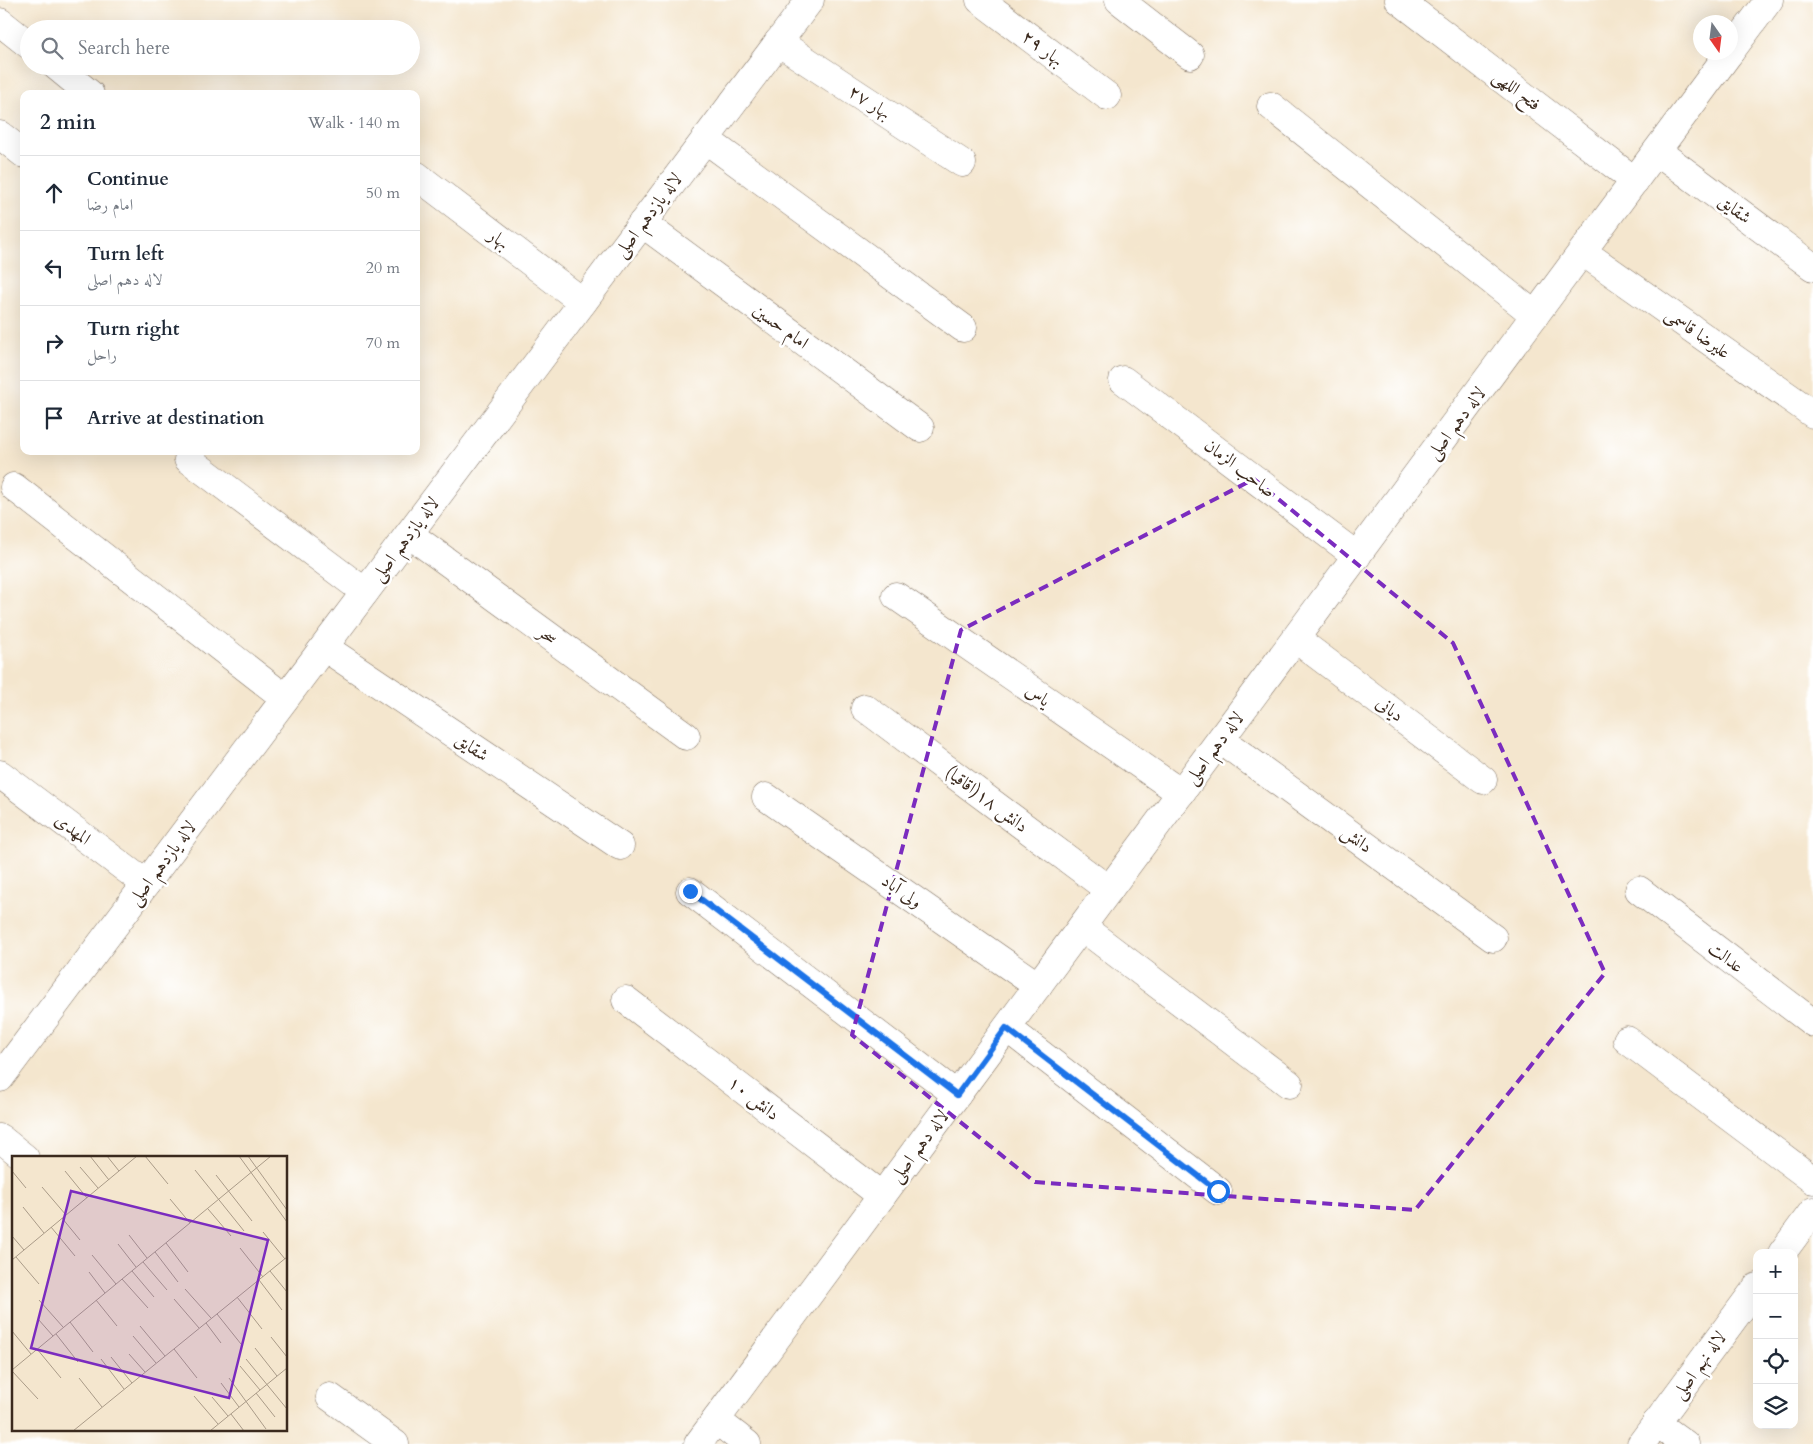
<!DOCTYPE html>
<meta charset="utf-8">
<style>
body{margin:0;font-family:Cardo,Amiri,serif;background:#f6f6f7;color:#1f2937}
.controls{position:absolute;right:15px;bottom:15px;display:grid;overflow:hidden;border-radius:10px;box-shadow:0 5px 20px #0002}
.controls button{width:45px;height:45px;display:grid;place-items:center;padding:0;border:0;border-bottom:1px solid #e0e1e3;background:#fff;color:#1f2937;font:25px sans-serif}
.compass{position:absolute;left:1693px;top:15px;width:45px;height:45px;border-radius:50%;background:#fff;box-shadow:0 5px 20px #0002;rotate:166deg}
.stop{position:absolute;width:15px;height:15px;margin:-11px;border:4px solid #1a73e8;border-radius:50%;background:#fff}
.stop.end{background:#1a73e8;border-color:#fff;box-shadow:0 1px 5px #0008}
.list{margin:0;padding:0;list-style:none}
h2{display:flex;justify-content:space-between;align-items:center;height:65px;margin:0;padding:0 20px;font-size:21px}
h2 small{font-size:16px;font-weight:400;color:#747a83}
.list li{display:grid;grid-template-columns:32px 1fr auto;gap:15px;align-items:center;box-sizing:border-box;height:75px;padding:0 20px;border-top:1px solid #e0e1e3}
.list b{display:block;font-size:19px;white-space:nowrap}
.list p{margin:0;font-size:16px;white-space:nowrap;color:#747a83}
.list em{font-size:16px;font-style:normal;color:#747a83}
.icon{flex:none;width:28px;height:28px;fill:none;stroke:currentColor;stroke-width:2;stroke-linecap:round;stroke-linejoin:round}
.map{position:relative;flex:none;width:1813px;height:1444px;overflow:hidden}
.search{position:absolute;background:#fff;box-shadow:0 5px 20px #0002;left:20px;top:20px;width:400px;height:55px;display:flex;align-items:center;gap:12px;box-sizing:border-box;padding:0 18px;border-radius:28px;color:#747a83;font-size:19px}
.panel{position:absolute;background:#fff;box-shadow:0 5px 20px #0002;left:20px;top:90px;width:400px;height:365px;border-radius:10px}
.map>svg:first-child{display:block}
</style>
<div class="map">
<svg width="1813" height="1444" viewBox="0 0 1813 1444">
<rect width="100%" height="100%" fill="#fff"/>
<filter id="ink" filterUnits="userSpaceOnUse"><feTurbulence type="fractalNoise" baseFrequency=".02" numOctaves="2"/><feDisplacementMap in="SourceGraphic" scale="10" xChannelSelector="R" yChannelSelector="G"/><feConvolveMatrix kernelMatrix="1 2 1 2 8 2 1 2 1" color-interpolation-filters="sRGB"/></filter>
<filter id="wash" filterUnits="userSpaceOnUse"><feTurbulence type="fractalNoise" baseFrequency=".0096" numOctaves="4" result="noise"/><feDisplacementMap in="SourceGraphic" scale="20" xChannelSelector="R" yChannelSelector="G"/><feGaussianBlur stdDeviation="1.12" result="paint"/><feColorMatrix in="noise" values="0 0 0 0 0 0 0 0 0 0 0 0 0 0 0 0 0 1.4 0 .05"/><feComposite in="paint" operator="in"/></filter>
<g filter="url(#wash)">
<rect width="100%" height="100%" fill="#f4e6ce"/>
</g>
<g filter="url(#ink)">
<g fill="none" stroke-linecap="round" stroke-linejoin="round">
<g stroke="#7c6c5c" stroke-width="29">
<g id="minor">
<path d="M980 0 1107 96"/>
<path d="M1119 0 1190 55"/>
<path d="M1399 0 1635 181"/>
<path d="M0 22 29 45"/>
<path d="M778 42 962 163"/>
<path d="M1730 52 1769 0"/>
<path d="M56 66 90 94"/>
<path d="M1271 106 1535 315"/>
<path d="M0 135 24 154"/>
<path d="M705 139 963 328"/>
<path d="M1657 151 1813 267"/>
<path d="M416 175 583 302"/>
<path d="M642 223 920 428"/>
<path d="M1583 252 1813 414"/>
<path d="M1123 380 1357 556"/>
<path d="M188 459 365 592"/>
<path d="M14 487 285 698"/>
<path d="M409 534 686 736"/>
<path d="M896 596 1181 793"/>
<path d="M1296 639 1483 780"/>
<path d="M324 647 620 846"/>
<path d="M865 708 1109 890"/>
<path d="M1221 740 1493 938"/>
<path d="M0 774 146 884"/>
<path d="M766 797 1038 986"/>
<path d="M1639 890 1813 1023"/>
<path d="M690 891 957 1095"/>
<path d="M1082 927 1289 1084"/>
<path d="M626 1000 882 1196"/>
<path d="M1007 1028 1218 1191"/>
<path d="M1627 1040 1813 1180"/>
<path d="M0 1078 810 0"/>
<path d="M0 1138 25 1158"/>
<path d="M1782 1253 1813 1211"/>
<path d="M330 1397 395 1444"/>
<path d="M716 1420 747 1444"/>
<path d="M1656 1423 1685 1444"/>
<path d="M698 1444 1730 52"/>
<path d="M1641 1444 1757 1287"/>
</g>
</g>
<use href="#minor" stroke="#fff" stroke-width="28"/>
</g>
</g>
<g fill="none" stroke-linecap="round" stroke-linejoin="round" filter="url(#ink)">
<path stroke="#1a73e8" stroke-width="6" d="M690 891 957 1095 1006 1028 1218 1191"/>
</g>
<path fill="none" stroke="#7b2cbf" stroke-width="4" stroke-dasharray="10 6" stroke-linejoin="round" d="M1254 479 1453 643 1605 973 1415 1210 1035 1182 852 1035 961 630Z"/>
<g text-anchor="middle" stroke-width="5" stroke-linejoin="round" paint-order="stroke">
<g font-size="18" fill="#3b2a1e" stroke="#fff">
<text transform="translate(1043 48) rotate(37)" y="6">بهار ۲۹</text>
<text transform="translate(1517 90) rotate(37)" y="6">فتح اللهی</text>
<text transform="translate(870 102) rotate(33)" y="6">بهار ۲۷</text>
<text transform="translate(1735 209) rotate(37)" y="6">شقایق</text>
<text transform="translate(648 215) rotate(-53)" y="6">لاله یازدهم اصلی</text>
<text transform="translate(499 239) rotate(37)" y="6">بهار</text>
<text transform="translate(781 326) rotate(36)" y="6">امام حسین</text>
<text transform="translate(1698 333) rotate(35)" y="6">علیرضا قاسمی</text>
<text transform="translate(1456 423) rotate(-53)" y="6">لاله دهم اصلی</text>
<text transform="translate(1240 468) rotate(37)" y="6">صاحب الزمان</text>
<text transform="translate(405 539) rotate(-53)" y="6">لاله یازدهم اصلی</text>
<text transform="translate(548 635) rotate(36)" y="6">سحر</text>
<text transform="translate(1038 695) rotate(35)" y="6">یاس</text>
<text transform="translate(1390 709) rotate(37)" y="6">دیانی</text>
<text transform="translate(472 747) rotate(34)" y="6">شقایق</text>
<text transform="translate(1214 748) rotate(-53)" y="6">لاله دهم اصلی</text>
<text transform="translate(987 799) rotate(37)" y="6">دانش ۱۸(اقاقیا)</text>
<text transform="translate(73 829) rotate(37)" y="6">المهدی</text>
<text transform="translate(1357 839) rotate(36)" y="6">دانش</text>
<text transform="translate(162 863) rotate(-53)" y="6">لاله یازدهم اصلی</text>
<text transform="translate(902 891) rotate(35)" y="6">ولی آباد</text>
<text transform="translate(1726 957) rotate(37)" y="6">عدالت</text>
<text transform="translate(754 1098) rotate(38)" y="6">دانش ۱۰</text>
<text transform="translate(919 1146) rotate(-53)" y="6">لاله دهم اصلی</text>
<text transform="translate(1699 1365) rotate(-54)" y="6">لاله نهم اصلی</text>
</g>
</g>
<g transform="translate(12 1156)">
<rect width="275" height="275" fill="#f4e6ce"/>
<path fill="none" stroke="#aa9b88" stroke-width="1" d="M78 0 97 24M95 0 107 15M133 0 156 28M227 0 275 66M236 0 275 54M68 11 86 32M183 14 232 75M0 15 14 32M53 15 75 42M204 19 240 65M30 31 54 59M158 43 178 67M11 51 32 77M196 53 219 80M50 62 68 84M39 71 63 100M251 76 273 103M117 79 135 102M0 80 12 94M154 87 176 116M106 88 124 111M228 92 251 121M143 96 166 126M80 99 104 128M4 101 27 128M0 104 125 0M131 106 155 134M120 115 142 141M258 115 275 136M77 116 93 137M110 123 136 152M247 124 270 154M173 133 199 162M225 141 250 173M162 143 187 172M27 144 51 171M84 144 105 170M205 158 229 188M26 163 41 180M58 166 81 196M194 167 209 187M128 170 153 200M0 175 19 198M44 178 66 206M121 180 144 207M259 181 275 201M243 192 265 220M25 193 49 222M162 193 185 222M117 198 133 216M99 201 120 227M89 203 112 233M234 203 275 253M228 210 248 234M0 214 259 0M0 215 26 243M67 222 90 251M217 222 254 273M209 227 227 251M244 237 263 261M182 240 206 268M200 241 216 260M219 258 232 275M61 275 275 101M198 275 275 212"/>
<path fill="#7b2cbf" fill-opacity="0.15" stroke="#7b2cbf" stroke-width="2.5" d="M59 35 256 84 217 242 19 192Z"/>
<rect width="275" height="275" fill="none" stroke="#3b2a1e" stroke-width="2.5"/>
</g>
</svg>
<div class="controls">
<button>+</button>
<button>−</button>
<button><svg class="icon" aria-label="locate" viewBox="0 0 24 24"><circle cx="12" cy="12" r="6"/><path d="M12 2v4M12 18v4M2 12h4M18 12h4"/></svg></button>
<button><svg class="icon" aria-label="layers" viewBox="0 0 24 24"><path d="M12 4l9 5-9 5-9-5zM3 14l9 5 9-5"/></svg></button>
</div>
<svg class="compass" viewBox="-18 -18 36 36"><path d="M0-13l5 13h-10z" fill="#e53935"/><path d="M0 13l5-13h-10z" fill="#747a83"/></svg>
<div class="stop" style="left:1218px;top:1191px"></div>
<div class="stop end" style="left:690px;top:891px"></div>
<div class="search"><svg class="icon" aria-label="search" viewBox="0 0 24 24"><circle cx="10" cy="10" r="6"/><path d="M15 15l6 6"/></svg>Search here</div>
<section class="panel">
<h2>2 min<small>Walk · 140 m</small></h2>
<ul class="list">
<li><svg class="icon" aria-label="ahead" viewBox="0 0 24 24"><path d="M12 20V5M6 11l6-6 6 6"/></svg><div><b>Continue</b><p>امام رضا</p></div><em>50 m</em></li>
<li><svg class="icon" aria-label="left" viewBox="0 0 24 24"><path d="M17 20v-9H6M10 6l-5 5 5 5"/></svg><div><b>Turn left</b><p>لاله دهم اصلی</p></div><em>20 m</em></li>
<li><svg class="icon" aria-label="right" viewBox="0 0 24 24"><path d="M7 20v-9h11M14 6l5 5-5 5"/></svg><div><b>Turn right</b><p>راحل</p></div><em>70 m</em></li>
<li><svg class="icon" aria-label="arrive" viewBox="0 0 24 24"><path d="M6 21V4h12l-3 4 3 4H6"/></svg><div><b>Arrive at destination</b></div></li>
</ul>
</section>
</div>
